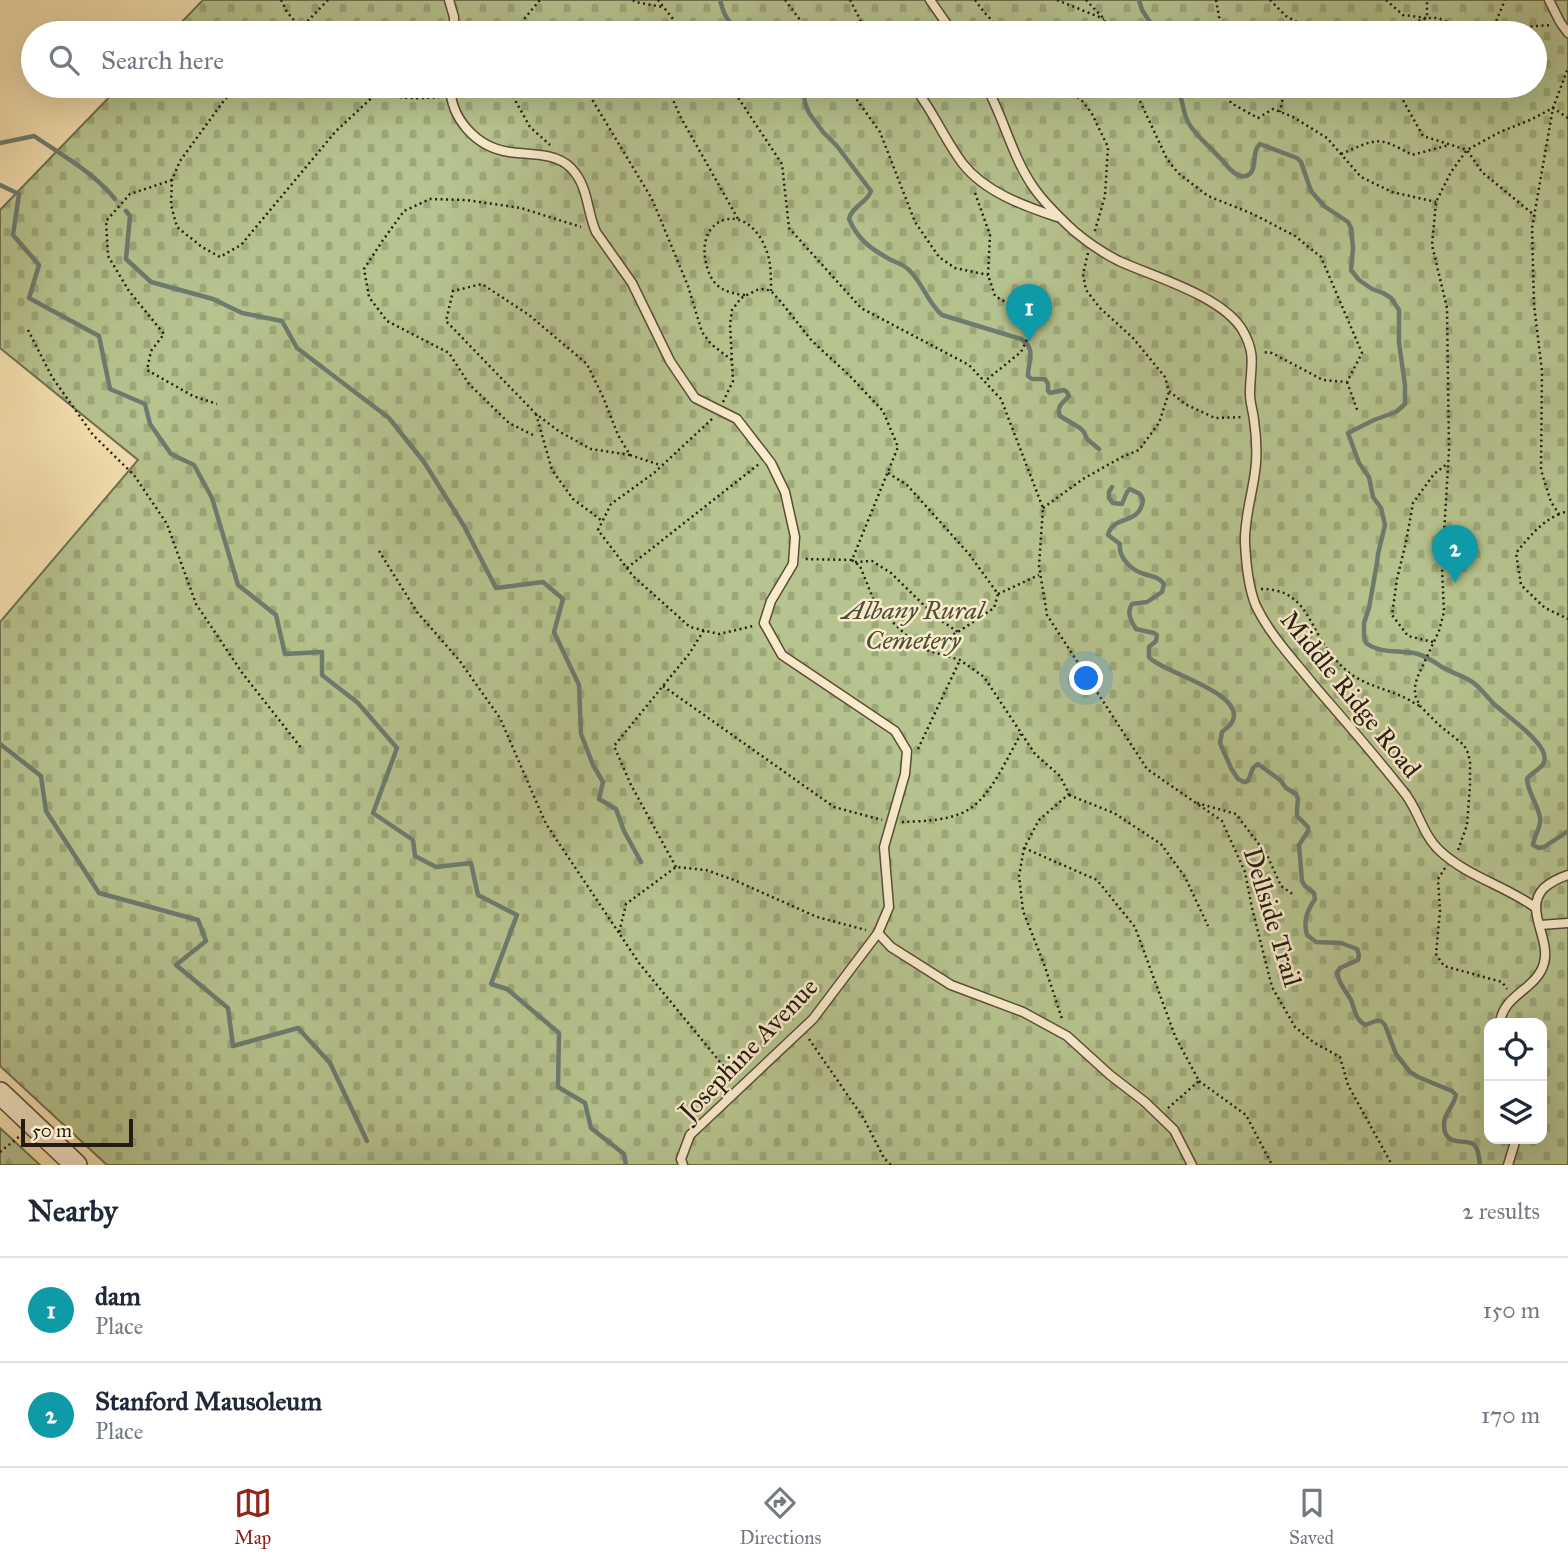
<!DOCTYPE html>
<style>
body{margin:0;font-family:"IM FELL Great Primer",serif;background:#f6f6f7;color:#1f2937}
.controls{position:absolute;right:21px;bottom:21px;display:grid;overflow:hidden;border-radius:14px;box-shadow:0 7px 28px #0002}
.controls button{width:63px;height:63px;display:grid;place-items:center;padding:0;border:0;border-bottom:2px solid #e0e1e3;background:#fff;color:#1f2937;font:35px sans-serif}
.scale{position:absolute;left:21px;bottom:18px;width:112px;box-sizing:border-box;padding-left:7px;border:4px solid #251b13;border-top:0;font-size:19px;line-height:24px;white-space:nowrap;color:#251b13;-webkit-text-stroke:5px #f9eccc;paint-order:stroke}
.you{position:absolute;left:1087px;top:679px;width:24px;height:24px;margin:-18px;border:5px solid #fff;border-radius:50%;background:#1a73e8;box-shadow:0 0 0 10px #1a73e833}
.badge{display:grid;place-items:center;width:46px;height:46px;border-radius:50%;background:#8f2418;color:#fff;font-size:23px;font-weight:700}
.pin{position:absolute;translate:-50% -58px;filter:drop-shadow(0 2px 4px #0008)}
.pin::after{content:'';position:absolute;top:37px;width:24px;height:21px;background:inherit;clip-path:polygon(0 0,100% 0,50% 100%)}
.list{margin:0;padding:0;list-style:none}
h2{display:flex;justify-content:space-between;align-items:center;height:91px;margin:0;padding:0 28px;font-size:30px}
h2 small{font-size:23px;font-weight:400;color:#747a83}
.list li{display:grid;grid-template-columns:46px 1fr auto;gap:21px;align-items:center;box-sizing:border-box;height:105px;padding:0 28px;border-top:2px solid #e0e1e3}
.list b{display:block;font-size:26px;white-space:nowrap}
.list p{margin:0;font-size:23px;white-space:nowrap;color:#747a83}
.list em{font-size:23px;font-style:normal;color:#747a83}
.icon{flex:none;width:38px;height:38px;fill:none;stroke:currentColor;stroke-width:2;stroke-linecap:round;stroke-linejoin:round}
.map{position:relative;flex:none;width:1568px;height:1165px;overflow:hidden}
.search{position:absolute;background:#fff;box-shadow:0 7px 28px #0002;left:21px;right:21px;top:21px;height:77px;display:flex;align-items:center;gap:18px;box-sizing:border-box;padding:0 24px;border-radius:38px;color:#747a83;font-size:26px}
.sheet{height:301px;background:#fff}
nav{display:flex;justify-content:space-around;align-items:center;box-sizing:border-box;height:98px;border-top:2px solid #e0e1e3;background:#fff;font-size:19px;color:#747a83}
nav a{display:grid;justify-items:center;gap:4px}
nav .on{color:#8f2418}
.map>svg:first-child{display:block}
</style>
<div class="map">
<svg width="1568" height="1165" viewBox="0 0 1568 1165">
<defs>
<pattern id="forest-firs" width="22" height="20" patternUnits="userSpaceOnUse" patternTransform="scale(1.75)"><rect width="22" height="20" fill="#b7c48f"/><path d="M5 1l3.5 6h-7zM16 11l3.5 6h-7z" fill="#9da87a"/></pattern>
<pattern id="cemetery-stones" width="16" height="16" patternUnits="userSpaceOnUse" patternTransform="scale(1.75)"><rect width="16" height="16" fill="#b7c48f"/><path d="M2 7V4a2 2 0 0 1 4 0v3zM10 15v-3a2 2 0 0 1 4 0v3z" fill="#9da87a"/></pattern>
</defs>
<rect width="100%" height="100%" fill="#f6e1b0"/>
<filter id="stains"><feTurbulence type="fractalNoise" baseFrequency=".00286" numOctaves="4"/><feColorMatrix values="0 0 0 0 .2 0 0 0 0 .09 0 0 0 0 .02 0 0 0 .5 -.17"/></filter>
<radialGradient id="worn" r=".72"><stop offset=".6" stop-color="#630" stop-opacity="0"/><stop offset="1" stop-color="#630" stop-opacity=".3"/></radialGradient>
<path fill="url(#forest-firs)" stroke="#6e7051" stroke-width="2" d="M0 1128 40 1165H0Z"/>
<path fill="url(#cemetery-stones)" stroke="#6e7051" stroke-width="2" fill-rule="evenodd" d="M203 0H1568V1165H107L0 1066V622L138 460 0 348V210L120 86H1535V33H171ZM1489 1023H1542V1139H1489Z"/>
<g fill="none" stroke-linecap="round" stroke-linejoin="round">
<g stroke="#6d7c70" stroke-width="4.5">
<path d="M720 0C722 7 724 17 730 22 739 31 752 22 763 24 769 25 774 29 778 33"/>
<path d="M1139 0 1142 10 1157 33"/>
<path d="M803 86 805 103 809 113 823 132 837 146 871 191C867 203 852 206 849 219 858 240 871 249 891 260 898 263 905 265 910 271 923 284 928 303 942 315L1021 339C1037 349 1028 361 1028 376L1032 379H1045L1048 384V391L1050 393 1064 390 1067 392 1069 396C1063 403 1056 406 1060 416L1080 428 1084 432 1087 439 1099 449"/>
<path d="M1179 86C1181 98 1183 112 1188 122 1195 135 1207 144 1217 155 1224 161 1228 169 1236 174 1239 176 1242 177 1246 176 1259 172 1250 152 1260 144L1297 158 1301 162 1311 191 1324 206 1348 222 1351 228 1353 248 1351 270 1359 280 1372 289 1383 293 1391 298 1399 310V343L1405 385V404L1396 412 1374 420 1348 433 1359 463 1369 477 1373 497 1381 508 1385 525 1378 554 1377 563 1369 608 1364 623V636L1366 643C1382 655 1401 649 1418 654 1428 657 1434 662 1442 667 1453 674 1464 675 1475 684 1482 690 1488 698 1494 704 1507 716 1539 738 1544 754 1548 768 1533 770 1527 779 1528 793 1537 803 1540 817 1542 827 1534 835 1533 845L1539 848 1544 847 1568 831"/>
<path d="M0 143 34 136C62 155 94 173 115 199"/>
<path d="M0 185 19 194 13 235 39 265 29 298 99 336 110 389 145 404 150 424 171 454 194 465 212 498 238 585 276 615 285 654 322 652V675L358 703 397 748 373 813 413 840 415 856 436 867 471 863 478 895 517 915 491 984 507 989 559 1033 558 1087 585 1103 591 1128 624 1154 626 1165"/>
<path d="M126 211 130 216 126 259 151 282 213 299 242 313 282 321 297 348 389 418 424 462 464 526 496 588 543 582 563 599 554 632 579 685 581 734 593 765 603 782 599 799 616 809 624 831 641 862"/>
<path d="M1112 487 1109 492V498L1113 503 1122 504 1127 492 1130 489 1140 494 1143 500C1140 526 1113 514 1108 535L1120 544C1118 557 1131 570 1144 574 1153 577 1158 576 1164 584L1162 592 1147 602 1132 604C1126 612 1131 621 1136 629L1154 633 1157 635 1156 641 1149 647V657C1159 671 1244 692 1233 720 1231 726 1226 728 1222 732L1220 743 1231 768 1238 779 1244 782 1248 781 1253 768 1258 764 1280 780 1286 788 1296 794 1298 799 1297 809V816L1308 827V831L1299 845 1302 881 1305 886 1314 893 1315 899C1307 911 1303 921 1307 935L1316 942 1341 943 1357 949 1359 955 1358 960 1340 968 1337 973C1339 984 1346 991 1351 1000 1355 1010 1355 1019 1365 1025L1376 1021H1381L1385 1025 1396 1054 1410 1072 1418 1077 1452 1091 1456 1095C1454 1106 1443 1114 1444 1126 1445 1147 1465 1139 1473 1144 1479 1148 1479 1159 1480 1165"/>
<path d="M0 744 41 776 46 811 99 893 198 920 206 941 176 965 228 1008 233 1046 298 1028 330 1063 367 1141"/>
</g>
<g stroke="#594c3a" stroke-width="11">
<g id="service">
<path d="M449 0 454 17V33"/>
<path d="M930 0 953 33"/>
<path d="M1549 0 1560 22 1568 33"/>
<path d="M450 86C451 119 476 147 509 152 529 155 555 152 571 168 589 187 586 209 596 232L632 283 670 361 695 398 737 419 771 463 785 492 795 537 793 564 771 601 764 623 782 655 895 731 907 751 905 774 884 847 889 907 878 933 813 1019 690 1135 681 1159 683 1165"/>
<path d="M913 86C933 110 944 139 963 164 985 192 1024 206 1057 217"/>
<path d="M986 86C1004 118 1012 157 1034 188 1045 204 1060 218 1074 231 1087 242 1103 253 1119 261 1154 277 1223 296 1243 331 1257 356 1250 367 1250 394 1250 403 1253 411 1254 420 1256 434 1257 449 1256 463 1254 490 1244 516 1245 543 1246 563 1248 587 1256 606 1270 635 1293 659 1313 684 1343 719 1374 754 1403 791 1418 808 1422 834 1439 850 1466 876 1506 886 1536 908"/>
<path d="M1540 925 1568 923"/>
<path d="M878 933 891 947 951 985 1023 1012 1067 1036 1110 1075 1145 1102 1174 1130 1192 1165"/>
<path d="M1500 1023C1503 994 1537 990 1544 963 1551 938 1523 909 1544 888 1551 882 1559 878 1568 875"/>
<path d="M1508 1165 1516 1139"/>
</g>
</g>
<g stroke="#594c3a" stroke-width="24">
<path id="tertiary" d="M0 1093 76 1165"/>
</g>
<g stroke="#251b13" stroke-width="2.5" stroke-dasharray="2 3.5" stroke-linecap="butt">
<path d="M281 0 287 12 305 33"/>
<path d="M633 0 635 2 663 7"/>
<path d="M658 0 684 33"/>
<path d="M785 0 810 33"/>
<path d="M850 0 867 33"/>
<path d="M975 0 984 12 1004 33"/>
<path d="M1057 0 1104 19"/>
<path d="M1086 0 1104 19 1110 33"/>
<path d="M1216 0 1222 33"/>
<path d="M1270 0 1286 16 1317 33"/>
<path d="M1386 0 1403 15 1427 18V0"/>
<path d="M1492 31 1505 0"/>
<path d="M296 33 328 0"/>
<path d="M517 33 519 25 540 0"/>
<path d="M580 33 583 26 603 25 616 33"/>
<path d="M1401 33 1407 25 1427 18H1438L1469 31 1551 25"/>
<path d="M239 86 225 99 180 161 172 180 171 205 177 227 202 247 220 257 241 245 336 131 378 92"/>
<path d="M369 86C390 100 415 99 440 97"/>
<path d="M510 86V91L530 127 550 145"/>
<path d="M584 86 652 199 688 286 702 332 711 344 733 361"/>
<path d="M667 86 680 116 738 219"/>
<path d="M727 86 739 99 782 164 789 228 861 308 969 365 1001 399 1043 508 1039 566 1047 615 1147 769 1222 821 1245 872 1252 908 1272 987 1295 1027 1313 1042 1340 1057 1348 1085 1392 1165"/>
<path d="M847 86 880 132 915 222 939 257 955 268 988 275"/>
<path d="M1065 86 1082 101 1091 112 1108 147 1105 196 1094 234"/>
<path d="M1133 86 1167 159 1178 173 1208 196 1253 214 1295 236 1321 257 1362 353 1347 382 1323 380 1272 353 1262 352"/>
<path d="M1223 86 1231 103 1258 118 1273 109 1293 117 1327 138 1361 177 1392 192 1436 202"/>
<path d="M1278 86 1284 92 1280 112"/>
<path d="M1395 86 1423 136 1467 150 1482 172 1533 214"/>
<path d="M1568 118 1553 108 1532 228 1534 305 1542 371 1541 470 1551 502 1559 514 1568 511"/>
<path d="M1341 154C1377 139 1377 135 1412 155L1449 145"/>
<path d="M172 180 130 194 106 221 108 256 129 291 164 334 151 351 147 370 193 396 217 404"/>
<path d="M975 193 990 235 988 275 995 296 1029 316V335L1021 352 985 381"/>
<path d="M1088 253 1083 274 1086 290 1100 308 1133 338 1165 377 1169 391 1185 404 1215 418 1244 417"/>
<path d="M745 295C726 293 714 288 708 270 689 214 753 195 769 259 771 269 771 280 771 291"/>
<path d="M28 330 52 377 93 435 134 475 167 524 196 604 243 674 302 749"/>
<path d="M1347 382 1358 412"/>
<path d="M723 402 733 381 730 324 732 310 741 298 757 290 764 289 771 291 781 302 812 341 850 376 883 411 898 447 852 560 804 559"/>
<path d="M536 414 552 470 573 499 601 520"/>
<path d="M712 419 654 473 611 504 598 530 633 576 690 627 719 634 753 626"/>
<path d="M533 435 509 423 469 384 449 353 387 321 369 297 364 269 383 240 404 211 430 199 466 200 521 208 581 227"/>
<path d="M630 455 591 449 560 432 536 414 446 321 453 291 482 284 529 315 587 364 603 397 618 435 630 455 660 465"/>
<path d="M888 473 907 485 969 554 998 594 994 608 961 630 926 650"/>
<path d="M1043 508 1083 479 1122 457 1139 450 1159 423 1169 392"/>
<path d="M1559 514C1540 523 1529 537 1516 553L1521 585 1545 608 1568 619"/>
<path d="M379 551 417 612 459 660 500 718 546 824 619 933"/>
<path d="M852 560 860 566 876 606 906 635 926 650 960 660 984 677 1035 754 1060 776 1069 794 1039 820 1024 848 1019 876 1023 911 1044 964 1062 1019"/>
<path d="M855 562 872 561 891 573 936 617 958 632"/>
<path d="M627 568 759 464"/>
<path d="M1261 589C1302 589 1307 618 1325 646 1331 655 1339 664 1347 671 1362 684 1383 688 1401 696 1407 698 1413 703 1420 706"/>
<path d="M998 594 1039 575"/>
<path d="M1433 642 1408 636 1392 615 1397 579 1406 542 1413 503 1434 474 1447 464"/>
<path d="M663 686 834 807 882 820"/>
<path d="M918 749 960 660"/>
<path d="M1069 795 1114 813 1161 844 1185 877 1208 926"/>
<path d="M1197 803 1236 814 1267 855 1281 886 1294 895"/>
<path d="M902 822C926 821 957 821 976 804 995 787 1008 756 1021 734"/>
<path d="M1024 848 1097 880 1135 927 1175 1036 1199 1081 1167 1109"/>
<path d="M1458 850 1467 825 1470 785V762L1468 753 1464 745 1439 725 1420 706 1415 695V687L1417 678 1439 631 1444 612 1442 567 1449 450 1447 308 1432 245 1436 202 1451 172 1467 150 1500 132 1530 120 1553 108 1568 68"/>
<path d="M676 867 631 785 614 746 689 654 704 630"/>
<path d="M1445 868 1438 879 1440 911 1436 954 1444 966 1502 982 1507 989"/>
<path d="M809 1039 864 1119 884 1158 891 1165"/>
<path d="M734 1079 639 963 619 933 626 904 676 867 706 870 734 880 817 917 866 930"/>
<path d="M1199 1081 1246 1115 1272 1165"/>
<path d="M0 1152 20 1136"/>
</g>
<use href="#service" stroke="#f9eccc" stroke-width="8"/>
<use href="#tertiary" stroke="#f9eccc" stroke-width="21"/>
</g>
<g text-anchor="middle" stroke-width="5" stroke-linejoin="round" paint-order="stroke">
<g font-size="26" font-style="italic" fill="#514e38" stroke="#f9eccc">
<text x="913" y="619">Albany Rural<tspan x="913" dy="30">Cemetery</tspan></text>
</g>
<g font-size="26" fill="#251b13" stroke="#f9eccc">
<text transform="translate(1351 694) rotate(51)" y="9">Middle Ridge Road</text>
<text transform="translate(1273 917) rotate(73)" y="9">Dellside Trail</text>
<text transform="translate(748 1049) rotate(-46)" y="9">Josephine Avenue</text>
</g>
</g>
<rect width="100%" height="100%" filter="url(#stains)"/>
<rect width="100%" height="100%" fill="url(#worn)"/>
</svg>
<div class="controls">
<button><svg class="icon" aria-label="locate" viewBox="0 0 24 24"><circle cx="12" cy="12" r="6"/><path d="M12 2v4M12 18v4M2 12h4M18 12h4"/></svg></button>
<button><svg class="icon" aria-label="layers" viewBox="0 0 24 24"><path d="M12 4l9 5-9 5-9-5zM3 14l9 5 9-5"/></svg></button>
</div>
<div class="scale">50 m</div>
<div class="you"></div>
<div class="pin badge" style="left:1029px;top:342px;background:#0f9aa8">1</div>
<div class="pin badge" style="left:1455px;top:583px;background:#0f9aa8">2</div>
<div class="search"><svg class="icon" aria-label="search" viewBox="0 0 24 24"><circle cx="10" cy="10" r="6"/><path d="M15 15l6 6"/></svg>Search here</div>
</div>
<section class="sheet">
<h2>Nearby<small>2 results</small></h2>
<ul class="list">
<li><span class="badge" style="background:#0f9aa8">1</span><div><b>dam</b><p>Place</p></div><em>150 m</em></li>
<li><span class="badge" style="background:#0f9aa8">2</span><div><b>Stanford Mausoleum</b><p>Place</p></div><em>170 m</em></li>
</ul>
</section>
<nav>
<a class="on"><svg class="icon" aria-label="map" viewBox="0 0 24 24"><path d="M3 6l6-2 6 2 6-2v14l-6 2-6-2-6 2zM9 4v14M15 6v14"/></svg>Map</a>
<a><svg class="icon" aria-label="directions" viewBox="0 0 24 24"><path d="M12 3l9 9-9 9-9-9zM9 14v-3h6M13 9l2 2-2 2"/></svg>Directions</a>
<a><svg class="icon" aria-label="saved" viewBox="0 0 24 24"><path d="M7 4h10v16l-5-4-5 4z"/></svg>Saved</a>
</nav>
